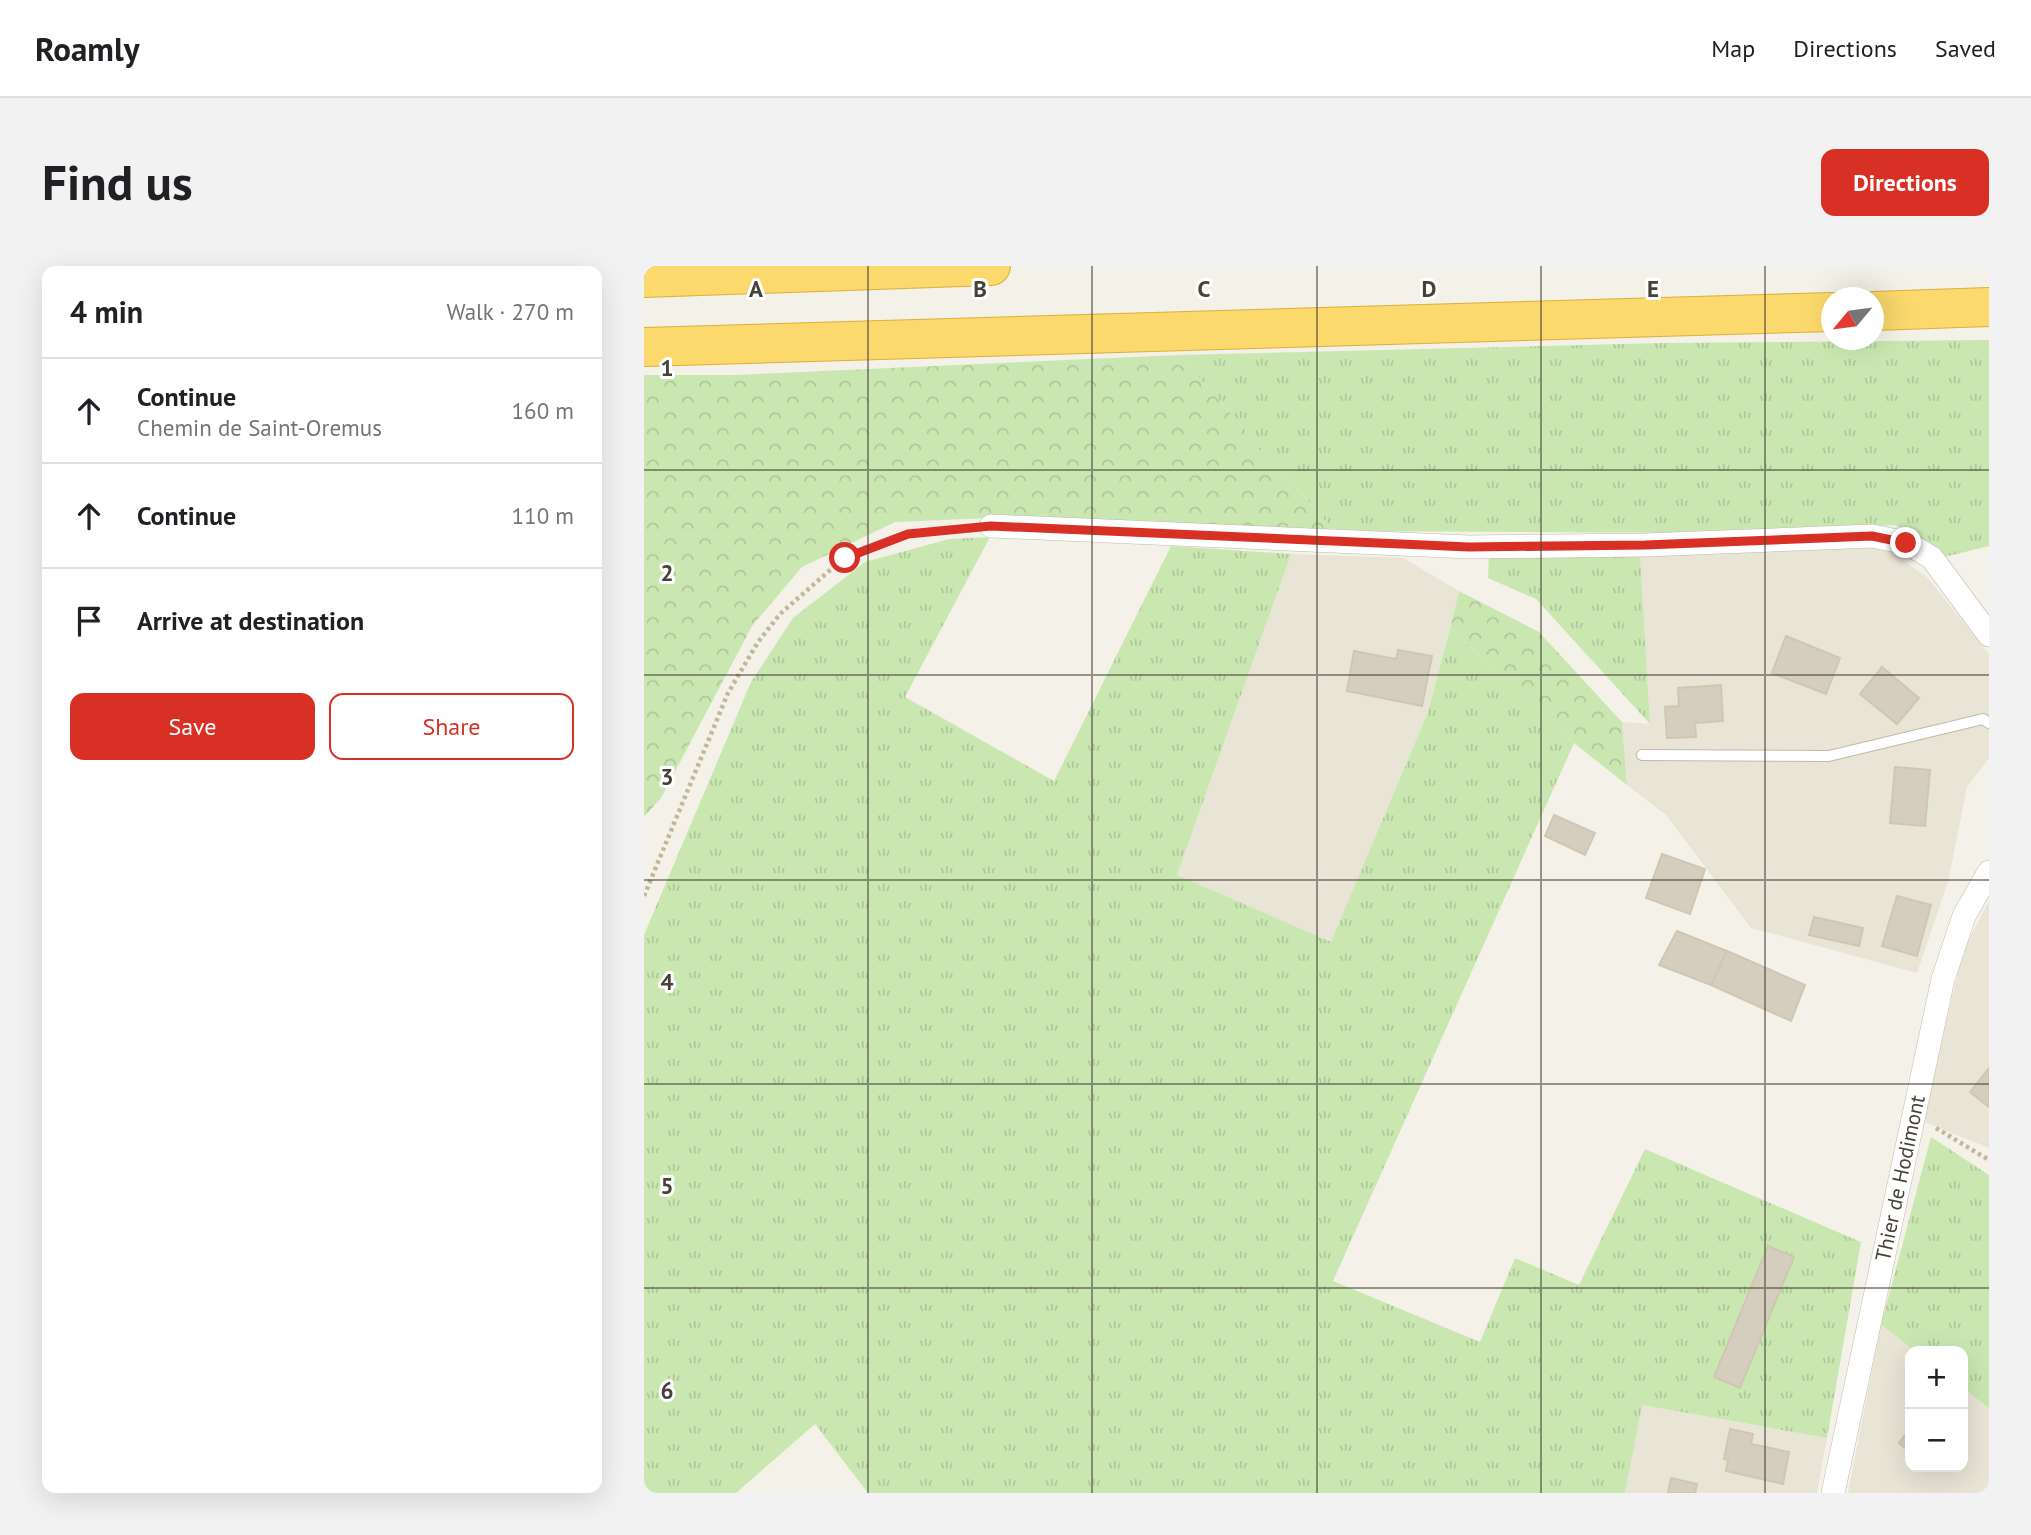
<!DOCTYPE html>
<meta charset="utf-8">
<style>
body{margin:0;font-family:"PT Sans",sans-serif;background:#f2f2f2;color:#202124}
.controls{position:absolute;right:21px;bottom:21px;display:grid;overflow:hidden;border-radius:14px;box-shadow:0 7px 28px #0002}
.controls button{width:63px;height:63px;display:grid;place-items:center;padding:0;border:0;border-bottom:2px solid #e0e0e0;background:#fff;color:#202124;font:35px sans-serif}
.compass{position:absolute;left:1177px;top:21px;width:63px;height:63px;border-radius:50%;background:#fff;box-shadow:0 7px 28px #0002;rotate:241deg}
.stop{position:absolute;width:21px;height:21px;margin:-16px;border:5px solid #d93025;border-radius:50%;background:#fff}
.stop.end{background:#d93025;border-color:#fff;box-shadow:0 2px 7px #0008}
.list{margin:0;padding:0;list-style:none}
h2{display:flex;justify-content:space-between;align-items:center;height:91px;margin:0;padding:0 28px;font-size:30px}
h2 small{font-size:23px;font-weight:400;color:#757577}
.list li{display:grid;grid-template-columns:46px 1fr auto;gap:21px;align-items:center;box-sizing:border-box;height:105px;padding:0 28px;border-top:2px solid #e0e0e0}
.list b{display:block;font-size:26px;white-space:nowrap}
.list p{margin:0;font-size:23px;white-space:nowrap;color:#757577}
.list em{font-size:23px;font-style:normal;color:#757577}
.actions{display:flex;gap:14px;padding:21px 28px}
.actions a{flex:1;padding:16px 0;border:2px solid #d93025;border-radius:14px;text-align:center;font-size:24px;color:#d93025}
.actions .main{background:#d93025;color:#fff}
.icon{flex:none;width:38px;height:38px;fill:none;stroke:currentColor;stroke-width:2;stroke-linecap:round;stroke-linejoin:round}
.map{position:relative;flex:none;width:1345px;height:1227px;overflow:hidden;border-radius:14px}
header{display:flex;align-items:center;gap:42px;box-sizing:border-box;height:98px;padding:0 35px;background:#fff;border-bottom:2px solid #e0e0e0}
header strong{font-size:33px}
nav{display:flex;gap:38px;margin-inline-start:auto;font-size:24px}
.intro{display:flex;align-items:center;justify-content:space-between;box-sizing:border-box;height:168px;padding:0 42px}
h1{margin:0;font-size:49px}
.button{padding:18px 32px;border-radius:14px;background:#d93025;color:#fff;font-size:24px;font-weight:700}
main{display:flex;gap:42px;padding:0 42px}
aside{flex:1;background:#fff;border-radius:14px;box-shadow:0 7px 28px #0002}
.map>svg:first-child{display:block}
</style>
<header>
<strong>Roamly</strong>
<nav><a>Map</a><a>Directions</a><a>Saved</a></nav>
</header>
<div class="intro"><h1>Find us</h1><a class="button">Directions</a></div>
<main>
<aside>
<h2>4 min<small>Walk · 270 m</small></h2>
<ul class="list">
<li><svg class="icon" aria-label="ahead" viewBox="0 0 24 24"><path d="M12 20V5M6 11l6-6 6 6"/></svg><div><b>Continue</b><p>Chemin de Saint-Oremus</p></div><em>160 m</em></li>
<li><svg class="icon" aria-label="ahead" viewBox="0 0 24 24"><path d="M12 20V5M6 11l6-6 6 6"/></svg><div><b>Continue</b></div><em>110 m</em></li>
<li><svg class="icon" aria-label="arrive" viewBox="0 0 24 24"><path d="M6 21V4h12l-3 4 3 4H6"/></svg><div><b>Arrive at destination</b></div></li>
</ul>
<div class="actions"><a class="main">Save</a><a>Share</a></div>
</aside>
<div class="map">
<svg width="1345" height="1227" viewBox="0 0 1345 1227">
<defs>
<pattern id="grass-tufts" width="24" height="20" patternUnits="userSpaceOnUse" patternTransform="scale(1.75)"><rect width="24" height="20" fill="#cae7b2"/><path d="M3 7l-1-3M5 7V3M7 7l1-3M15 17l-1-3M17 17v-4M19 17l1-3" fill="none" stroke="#afc79a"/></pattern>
<pattern id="forest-crowns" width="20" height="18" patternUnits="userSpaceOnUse" patternTransform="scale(1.75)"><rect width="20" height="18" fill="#cae7b2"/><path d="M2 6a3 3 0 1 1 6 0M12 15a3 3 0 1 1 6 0" fill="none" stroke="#afc79a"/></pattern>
</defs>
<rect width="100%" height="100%" fill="#f4f1e8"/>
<g fill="#e8e4d6">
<path d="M1239 281 1283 311 1345 388V492L1323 521 1304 616 1273 707 1107 662 1022 549 983 519 978 456 1006 458 996 287Z"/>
<path d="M647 288 759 292 815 325 784 446 687 677 533 609Z"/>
<path d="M1345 635V882L1279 855 1319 685Z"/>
<path d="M1237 1059 1271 1085H1266V1201H1319V1122L1345 1142V1227H1204Z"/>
<path d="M997 1139 1183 1172 1173 1227H981Z"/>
</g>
<g fill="url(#grass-tufts)">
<path d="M1345 74V280L1301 291 1252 259 1093 267 690 265 535 89 1019 77Z"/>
<path d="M346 271 261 431 410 515 527 280 647 288 533 609 687 676 784 446 806 362 930 477 689 1015 836 1076 871 992 935 1019 1001 883 1217 976 1183 1172 998 1139 981 1227H224L171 1158 92 1227H0V669L107 416 149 352 221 296 305 273Z"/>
<path d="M996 287 1006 458 892 333 844 312 845 289Z"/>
<path d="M1287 871 1345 909V1142L1319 1122V1085H1271L1237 1059Z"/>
</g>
<g fill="url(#forest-crowns)">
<path d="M535 89 690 265 346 252 251 256 158 301 108 360 17 532 0 551V109H91Z"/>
<path d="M815 325 895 366 978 456 983 519 930 477 806 362Z"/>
</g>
<g fill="#d5cebe" stroke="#d0c7b1" stroke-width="2">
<path d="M1142 370 1196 392 1182 428 1128 407Z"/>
<path d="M754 384 788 390 778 440 703 425 710 385 752 393Z"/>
<path d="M1238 401 1275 432 1253 458 1216 428Z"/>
<path d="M1077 419 1079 455 1051 457 1052 471 1023 472 1021 441 1035 440 1034 422Z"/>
<path d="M1251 501 1286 504 1281 560 1246 557Z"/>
<path d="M910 549 951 567 941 589 901 570Z"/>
<path d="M1018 588 1061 603 1046 648 1002 632Z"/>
<path d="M1253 630 1287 639 1273 690 1238 680Z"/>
<path d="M1170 651 1219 662 1215 680 1165 669Z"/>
<path d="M1033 665 1083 685 1067 719 1015 699Z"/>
<path d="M1083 685 1161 719 1147 755 1067 719Z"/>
<path d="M1345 802V841L1326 826Z"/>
<path d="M1124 980 1150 991 1096 1122 1070 1111Z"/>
<path d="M1266 1162V1186L1255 1177Z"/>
<path d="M1086 1163 1109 1168 1107 1178 1145 1186 1139 1218 1082 1205 1084 1194 1080 1193Z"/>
<path d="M1027 1212 1053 1218 1051 1227H1024Z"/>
</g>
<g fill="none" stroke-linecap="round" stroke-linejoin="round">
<g stroke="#bfbaab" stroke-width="12">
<path id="lane" d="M998 489 1185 490 1339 453 1345 457"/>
</g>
<g stroke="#bfbaab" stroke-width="24">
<g id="street">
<path d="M347 260 825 281 1001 279 1228 270 1263 277 1288 292 1345 369"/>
<path id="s1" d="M1189 1227 1299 713 1320 650 1345 606"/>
</g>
</g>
<g stroke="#dbaf3b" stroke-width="40">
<g id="highway">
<path d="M0 12 347 0"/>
<path d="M1230 45 1345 41"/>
<path d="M0 81 1188 46"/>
</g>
</g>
<g stroke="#c1b79c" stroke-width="4.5" stroke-dasharray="3.5 3.5" stroke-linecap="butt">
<path d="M0 630 84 427 114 376 136 348 201 291 264 268 325 262"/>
<path d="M1292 862 1345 894"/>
</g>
<use href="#lane" stroke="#fff" stroke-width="10"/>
<use href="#street" stroke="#fff" stroke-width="23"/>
<use href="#highway" stroke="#fbd96c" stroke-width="38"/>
</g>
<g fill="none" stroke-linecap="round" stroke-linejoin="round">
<path stroke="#d93025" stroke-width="9" d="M201 292 264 268 347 260 825 281 1001 279 1228 270 1262 277"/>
</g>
<path fill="none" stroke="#474237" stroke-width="2" stroke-opacity="0.55" d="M224 0V1227M448 0V1227M673 0V1227M897 0V1227M1121 0V1227M0 204H1345M0 409H1345M0 614H1345M0 818H1345M0 1022H1345"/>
<g text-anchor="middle" stroke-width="6" stroke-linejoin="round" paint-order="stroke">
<g font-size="21" fill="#474237" stroke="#fff">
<text dy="7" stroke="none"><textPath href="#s1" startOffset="322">Thier de Hodimont</textPath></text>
</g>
</g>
<g font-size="23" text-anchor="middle" font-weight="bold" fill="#474237" stroke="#fff" stroke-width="6" stroke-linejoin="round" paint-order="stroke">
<text x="112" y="31">A</text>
<text x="336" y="31">B</text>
<text x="560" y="31">C</text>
<text x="785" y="31">D</text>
<text x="1009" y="31">E</text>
<text x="23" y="110">1</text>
<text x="23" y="315">2</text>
<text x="23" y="519">3</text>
<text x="23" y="724">4</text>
<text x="23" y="928">5</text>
<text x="23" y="1133">6</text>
</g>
</svg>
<div class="controls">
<button>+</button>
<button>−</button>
</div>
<svg class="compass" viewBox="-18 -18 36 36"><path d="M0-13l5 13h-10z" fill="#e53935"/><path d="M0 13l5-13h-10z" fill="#757577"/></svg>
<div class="stop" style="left:201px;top:292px"></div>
<div class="stop end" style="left:1262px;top:277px"></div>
</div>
</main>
